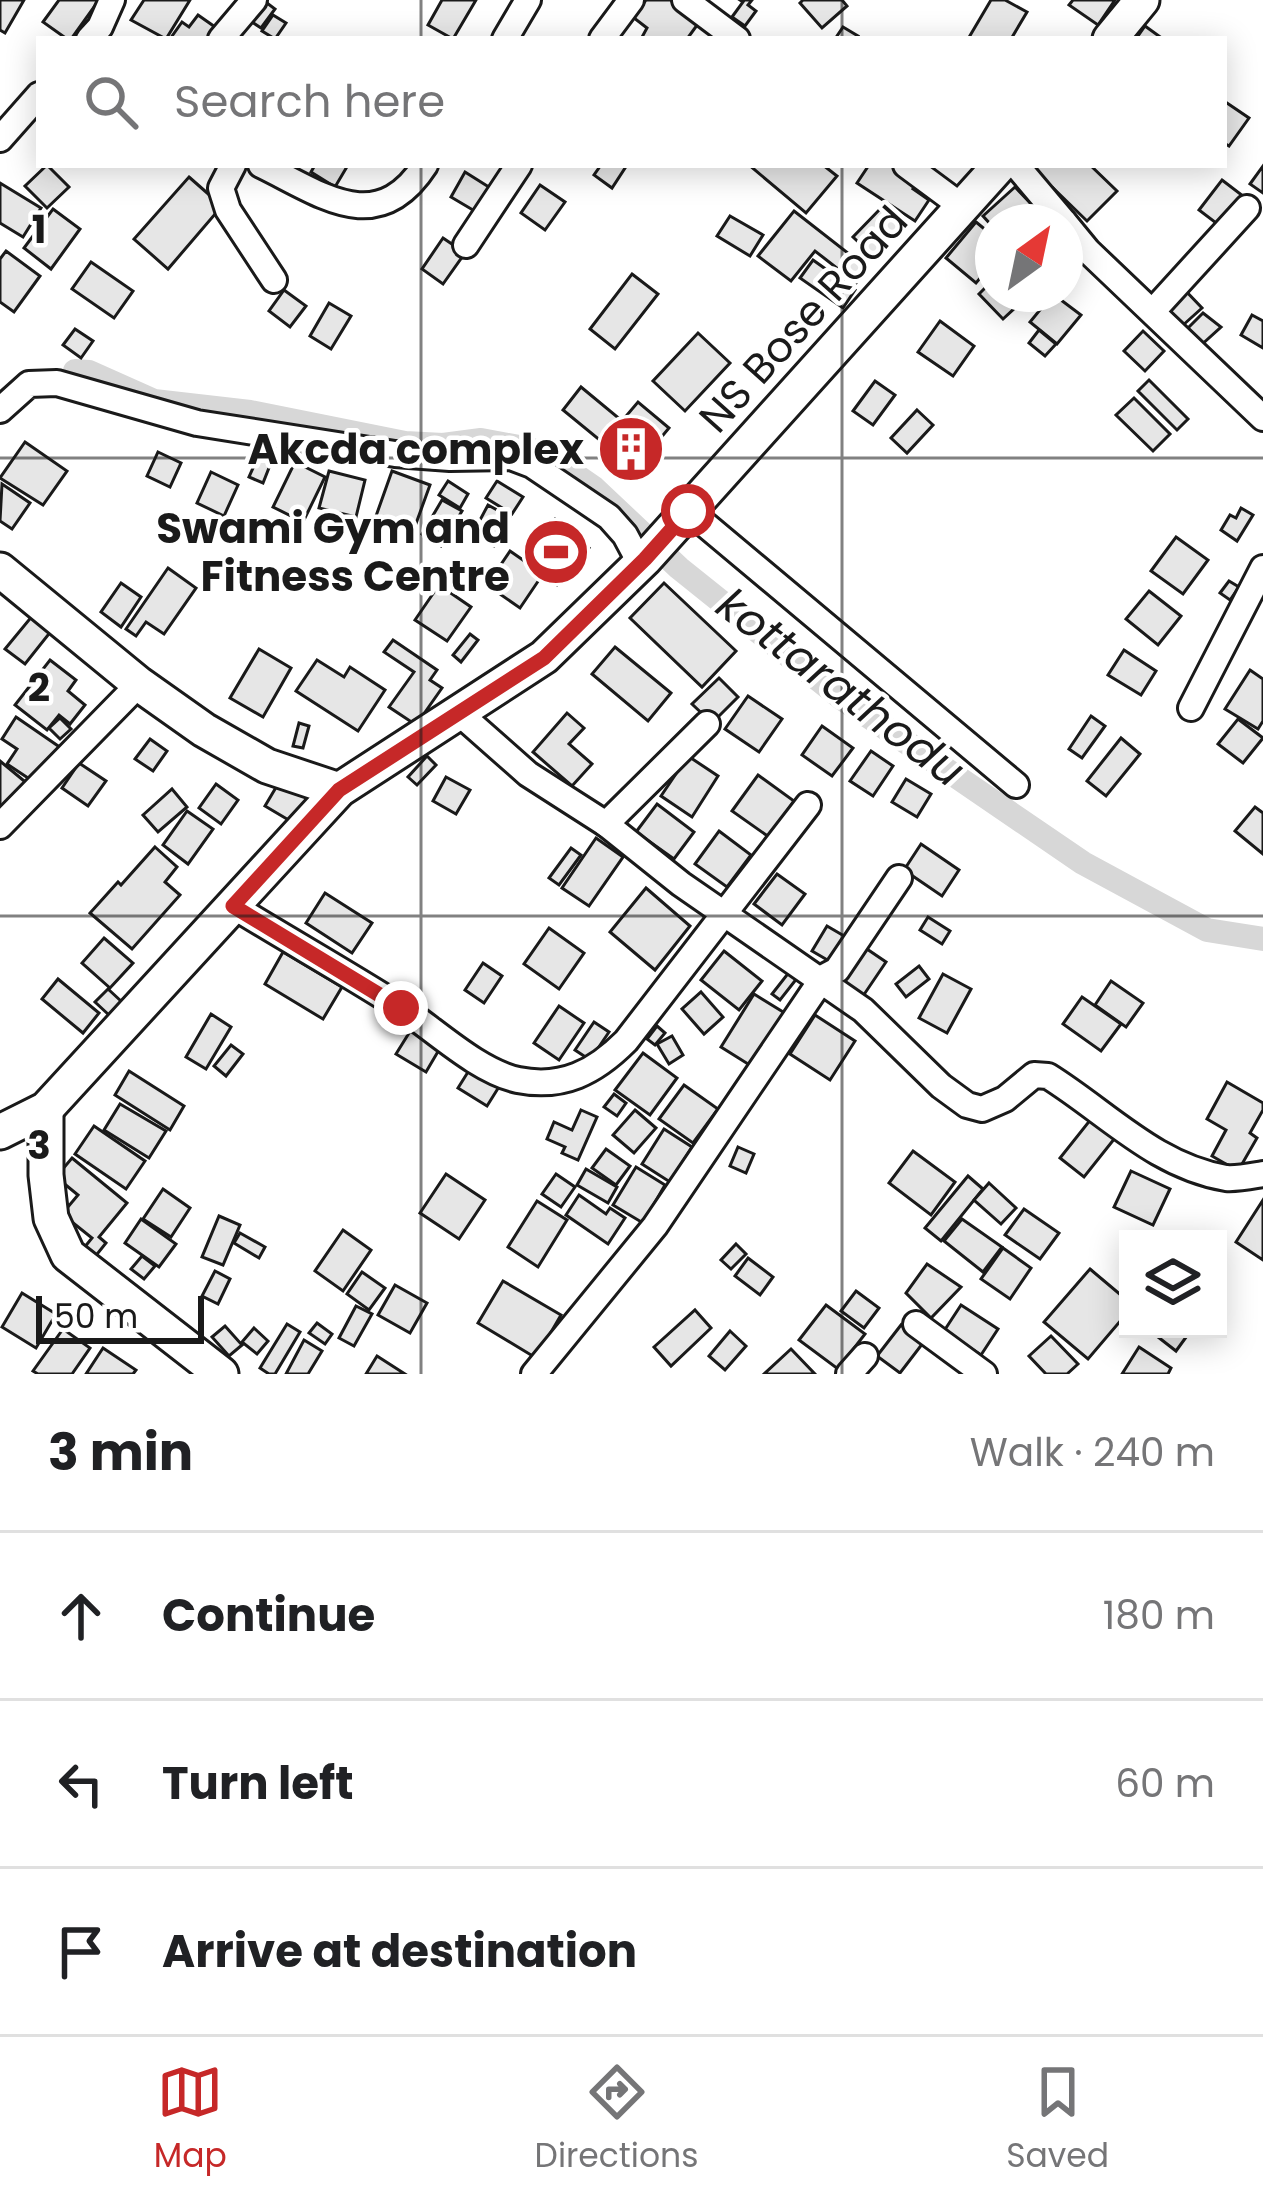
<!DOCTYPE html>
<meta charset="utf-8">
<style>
body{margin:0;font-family:Poppins,sans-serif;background:#f6f6f6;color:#202124}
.controls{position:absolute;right:36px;bottom:36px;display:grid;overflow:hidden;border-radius:0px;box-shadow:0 6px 30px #0003}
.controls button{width:108px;height:108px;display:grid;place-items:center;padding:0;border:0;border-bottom:3px solid #e0e0e0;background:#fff;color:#202124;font:60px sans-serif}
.compass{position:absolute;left:975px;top:204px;width:108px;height:108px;border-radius:50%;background:#fff;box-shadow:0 6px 30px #0003;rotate:33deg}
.scale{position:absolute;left:36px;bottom:30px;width:168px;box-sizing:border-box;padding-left:12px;border:6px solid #1a1a1a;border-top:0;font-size:33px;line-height:42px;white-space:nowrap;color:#1a1a1a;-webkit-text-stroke:9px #fff;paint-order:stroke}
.stop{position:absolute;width:36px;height:36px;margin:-27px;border:9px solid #c62828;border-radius:50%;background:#fff}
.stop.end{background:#c62828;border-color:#fff;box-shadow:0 3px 12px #0008}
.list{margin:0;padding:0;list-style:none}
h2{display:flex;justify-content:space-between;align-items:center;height:156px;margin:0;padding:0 48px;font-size:51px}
h2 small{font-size:39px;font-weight:400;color:#757577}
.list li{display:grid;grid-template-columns:78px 1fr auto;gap:36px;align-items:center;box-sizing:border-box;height:168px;padding:0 48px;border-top:3px solid #e0e0e0}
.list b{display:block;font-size:45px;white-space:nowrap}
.list em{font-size:39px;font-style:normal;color:#757577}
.icon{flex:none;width:66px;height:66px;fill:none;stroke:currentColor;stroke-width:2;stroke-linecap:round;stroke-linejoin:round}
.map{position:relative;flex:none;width:1263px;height:1374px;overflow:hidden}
.search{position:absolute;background:#fff;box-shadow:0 6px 30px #0003;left:36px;right:36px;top:36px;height:132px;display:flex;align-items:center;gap:30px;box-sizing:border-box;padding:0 42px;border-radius:0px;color:#757577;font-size:45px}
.sheet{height:660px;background:#fff}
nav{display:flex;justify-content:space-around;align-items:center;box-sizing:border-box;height:168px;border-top:3px solid #e0e0e0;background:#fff;font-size:33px;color:#757577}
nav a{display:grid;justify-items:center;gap:6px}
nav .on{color:#c62828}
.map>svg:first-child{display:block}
</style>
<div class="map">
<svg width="1263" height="1374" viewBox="0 0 1263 1374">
<rect width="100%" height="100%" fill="#fff"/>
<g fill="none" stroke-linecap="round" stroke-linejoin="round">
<path stroke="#d7d7d7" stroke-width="24" d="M75 371 89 372 154 401 250 412 405 443 443 445 481 440 530 449 565 468 594 488 679 568 840 697 1083 863 1207 930 1263 939"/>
</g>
<g fill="#e6e6e6" stroke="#1a1a1a" stroke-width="3">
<path d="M0 0H24L5 33 0 30Z"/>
<path d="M59 0H99L71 39H67L43 22Z"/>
<path d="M144 0H190L166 39 131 20Z"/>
<path d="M263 0 275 9 261 28 249 20Z"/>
<path d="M442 0H476L453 39 428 25Z"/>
<path d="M646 0H680L703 17 687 39H641L647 28 634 18Z"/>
<path d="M740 0H752L748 5 756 11 745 26 732 17 743 2Z"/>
<path d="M803 0H842L847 6 822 28 800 3Z"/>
<path d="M991 0H1005L1027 12 1011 39H968Z"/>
<path d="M1073 0H1115L1098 25 1069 5Z"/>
<path d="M198 15 215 27 207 39H170L182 22 189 27Z"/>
<path d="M273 15 286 23 275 39 262 31Z"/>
<path d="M1145 26 1163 39H1141L1138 36Z"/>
<path d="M843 27 858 36 856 39H835Z"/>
<path d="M1224 101 1249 118 1229 146 1224 143Z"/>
<path d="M47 165 69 187 47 208 25 186Z"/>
<path d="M315 165H348L335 187 311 172Z"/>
<path d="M601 165H627L612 188 594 175Z"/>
<path d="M749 165H823L837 176 806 213Z"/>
<path d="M869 165H893L918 182 913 189 929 200 915 221 857 183Z"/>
<path d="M1029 165H1090L1117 191 1087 221 1053 188 1049 193Z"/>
<path d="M1263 166V193L1250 184Z"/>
<path d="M465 172 492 189 478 213 451 197Z"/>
<path d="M189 177 222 206 168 269 134 239Z"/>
<path d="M1222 180 1243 196 1220 226 1199 210Z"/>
<path d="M0 183 41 208 23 237 0 223Z"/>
<path d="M540 185 565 202 545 230 521 213Z"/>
<path d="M1015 187 1034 207 1017 222H993V227L983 216Z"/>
<path d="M882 207 902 226 873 256 853 237Z"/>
<path d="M53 209 80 229 51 269 24 248Z"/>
<path d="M794 211 867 268 856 283 815 251 791 281 758 256Z"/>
<path d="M730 216 763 235 750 256 717 236Z"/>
<path d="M976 222 993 236V263L976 283 946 258Z"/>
<path d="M1065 233 1084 251 1065 273Z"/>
<path d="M443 238 465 253 443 284 422 269Z"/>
<path d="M6 251 40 276 14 312 0 302V259Z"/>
<path d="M813 260 855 290 843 308 800 278Z"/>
<path d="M91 262 133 291 114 318 72 289Z"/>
<path d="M632 274 658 294 615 349 590 329Z"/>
<path d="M993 280V294H1030L1003 319 979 294Z"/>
<path d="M1182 287 1202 308 1182 326 1163 305Z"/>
<path d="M284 290 306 306 290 327 269 311Z"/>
<path d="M1053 294 1081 315 1057 344 1030 322Z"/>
<path d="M329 303 351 316 331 349 310 336Z"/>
<path d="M1203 313 1221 327 1199 347 1184 332Z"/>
<path d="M1252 315 1263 321V348L1241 335Z"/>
<path d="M940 321 974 346 953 376 918 352Z"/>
<path d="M75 329 93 341 81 358 63 345Z"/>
<path d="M1039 330 1056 344 1045 356 1029 343Z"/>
<path d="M1143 331 1164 351 1145 371 1124 351Z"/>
<path d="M698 333 730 363 685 411 653 381Z"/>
<path d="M1149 380 1188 419 1177 430 1138 391Z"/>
<path d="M875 381 895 395 873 425 853 411Z"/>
<path d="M581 387 622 421 638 402 669 428 635 469 563 410Z"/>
<path d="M1134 398 1170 434 1153 451 1116 415Z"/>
<path d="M917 410 933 425 907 453 891 438Z"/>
<path d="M25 442 67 471 43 505 0 478Z"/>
<path d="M261 450 274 455 263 483 249 477Z"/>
<path d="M158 452 181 463 170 487 147 476Z"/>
<path d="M295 462 325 477 303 522 273 507Z"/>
<path d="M329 471 365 480 356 517 319 508Z"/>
<path d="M392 471 430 485 414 529 376 516Z"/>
<path d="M211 472 238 485 224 516 197 503Z"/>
<path d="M448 481 468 494 460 508 439 495Z"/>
<path d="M497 481 523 497 512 514 486 498Z"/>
<path d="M2 484 30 503 12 529 0 521Z"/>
<path d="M442 500 462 511 441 546 422 534Z"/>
<path d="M488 505 510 517 494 546 472 535Z"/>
<path d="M1241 508 1253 515 1237 541 1221 530 1230 515 1236 518Z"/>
<path d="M555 519 589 548 557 585 524 556Z"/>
<path d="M1176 537 1208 560 1183 594 1151 571Z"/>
<path d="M510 551 543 574 520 608 487 585Z"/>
<path d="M168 568 196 588 164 634 146 622 136 636 126 629Z"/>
<path d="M1229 581 1239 587 1230 600 1220 593Z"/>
<path d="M121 583 141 597 121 627 101 612Z"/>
<path d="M664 583 736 651 702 687 630 618Z"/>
<path d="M439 585 471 607 447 641 415 620Z"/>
<path d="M1149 591 1181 616 1158 645 1126 619Z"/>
<path d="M33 615 52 630 25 664 5 649Z"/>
<path d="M470 634 478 640 461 662 453 655Z"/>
<path d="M393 640 437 670 430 680 442 688 416 725 389 707 414 672 384 652Z"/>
<path d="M615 647 671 693 648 721 592 674Z"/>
<path d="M259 649 291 668 263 717 230 698Z"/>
<path d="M1124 650 1156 671 1141 695 1108 675Z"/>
<path d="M50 660 76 680 68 691 85 705 70 724 59 715 47 730 15 705Z"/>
<path d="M317 660 344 677 350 667 385 690 358 731 296 691Z"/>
<path d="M1250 670 1263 679V721L1258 729 1225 709Z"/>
<path d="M719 678 738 697 712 723 692 704Z"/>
<path d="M748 696 782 719 759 752 725 729Z"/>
<path d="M567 713 584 728 569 744 592 764 572 786 533 752Z"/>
<path d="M1091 716 1105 726 1082 758 1069 749Z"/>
<path d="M16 717 61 748 37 784 7 764 17 749 2 739Z"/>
<path d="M60 718 71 729 60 739 49 728Z"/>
<path d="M1238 719 1263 738 1243 763 1218 744Z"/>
<path d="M299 723 309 726 303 748 293 746Z"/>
<path d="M822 726 853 748 832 776 802 755Z"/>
<path d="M1121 738 1140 754 1106 796 1087 781Z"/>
<path d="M150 739 167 751 153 771 135 759Z"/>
<path d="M871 751 893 766 873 796 850 781Z"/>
<path d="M427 756 436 765 417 785 408 777Z"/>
<path d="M688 756 718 776 692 817 661 796Z"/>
<path d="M0 761 29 785 0 816Z"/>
<path d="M79 763 106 781 88 806 62 788Z"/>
<path d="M758 775 794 801 769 837 732 811Z"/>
<path d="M446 777 470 790 456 814 433 801Z"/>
<path d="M281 779 309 795 292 822 265 806Z"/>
<path d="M906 779 931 794 917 817 892 802Z"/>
<path d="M216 784 238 800 221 824 199 808Z"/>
<path d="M172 789 187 807 158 832 143 815Z"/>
<path d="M657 804 694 832 674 859 636 832Z"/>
<path d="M1255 807 1263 813V854L1235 831Z"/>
<path d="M187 811 213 829 188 864 163 845Z"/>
<path d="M719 831 751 855 727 887 695 864Z"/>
<path d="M596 838 623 857 589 906 562 888Z"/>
<path d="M921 844 959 870 942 896 904 870Z"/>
<path d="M155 847 177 867 165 882 180 895 132 949 90 913 118 882 121 885Z"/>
<path d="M571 848 581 855 559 885 549 878Z"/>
<path d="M777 874 805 894 782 925 754 904Z"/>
<path d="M646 888 690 926 655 970 610 932Z"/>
<path d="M325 893 372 923 352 953 306 923Z"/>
<path d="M928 917 950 931 942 944 920 930Z"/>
<path d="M827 926 851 940 836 965 812 951Z"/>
<path d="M549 928 584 953 559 989 524 964Z"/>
<path d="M104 938 133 963 110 988 82 963Z"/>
<path d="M861 945 886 962 863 996 838 978Z"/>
<path d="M724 951 762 981 739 1010 701 980Z"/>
<path d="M283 952 342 987 323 1019 265 984Z"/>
<path d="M483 963 502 976 484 1003 465 990Z"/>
<path d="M919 966 929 979 906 997 896 984Z"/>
<path d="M790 971 798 977 780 1000 772 994Z"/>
<path d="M943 974 971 989 947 1033 919 1018Z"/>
<path d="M58 979 99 1013 83 1033 42 999Z"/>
<path d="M1111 981 1143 1003 1126 1027 1095 1005Z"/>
<path d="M108 989 122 1002 109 1015 95 1002Z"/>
<path d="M701 992 723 1017 704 1034 682 1009Z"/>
<path d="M754 994 788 1015 756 1069 721 1047Z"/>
<path d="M1082 997 1121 1024 1101 1051 1063 1024Z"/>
<path d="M559 1006 584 1023 559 1060 534 1043Z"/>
<path d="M211 1014 231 1027 206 1069 186 1057Z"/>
<path d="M815 1015 855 1041 830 1080 790 1054Z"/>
<path d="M594 1022 609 1032 590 1060 575 1050Z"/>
<path d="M414 1025 443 1043 426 1072 396 1054Z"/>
<path d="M657 1026 665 1033 655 1045 647 1039Z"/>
<path d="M672 1036 683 1055 669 1064 657 1044Z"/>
<path d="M231 1045 243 1054 226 1076 214 1066Z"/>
<path d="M643 1053 677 1078 650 1115 615 1090Z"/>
<path d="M473 1064 502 1082 487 1106 458 1088Z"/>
<path d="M129 1071 184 1106 170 1130 115 1095Z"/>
<path d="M1227 1082 1263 1103V1110L1250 1133 1257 1138 1238 1171 1212 1156 1226 1130 1207 1119Z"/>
<path d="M684 1085 718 1109 693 1143 659 1119Z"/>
<path d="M614 1094 626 1103 617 1116 604 1107Z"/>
<path d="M120 1104 166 1131 149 1158 104 1130Z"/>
<path d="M581 1110 597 1117 578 1160 562 1153 565 1147 547 1139 554 1122 572 1130Z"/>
<path d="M635 1110 656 1128 634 1153 613 1135Z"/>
<path d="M1091 1119 1115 1138 1084 1177 1060 1158Z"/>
<path d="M94 1126 145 1161 126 1189 75 1154Z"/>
<path d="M664 1129 692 1147 670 1182 642 1164Z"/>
<path d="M738 1147 754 1154 746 1173 730 1166Z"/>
<path d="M606 1149 630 1166 616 1185 592 1168Z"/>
<path d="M913 1151 955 1182 931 1215 889 1183Z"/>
<path d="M72 1158 127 1203 99 1237 106 1243 90 1263 79 1254 92 1238 62 1214 78 1195 56 1177Z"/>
<path d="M636 1167 665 1185 643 1223 613 1205Z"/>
<path d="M586 1169 617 1187 608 1203 577 1185Z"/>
<path d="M1131 1171 1170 1189 1153 1225 1114 1207Z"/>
<path d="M446 1174 485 1200 459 1239 420 1213Z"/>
<path d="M556 1174 575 1187 561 1207 542 1194Z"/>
<path d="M968 1176 983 1189 941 1241 925 1228Z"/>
<path d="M989 1183 1016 1208 1001 1224 974 1200Z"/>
<path d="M163 1189 190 1208 171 1237 143 1219Z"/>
<path d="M579 1195 606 1214 610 1208 625 1218 608 1244 566 1215Z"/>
<path d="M1263 1200V1260L1236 1242Z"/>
<path d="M537 1201 567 1220 538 1267 508 1247Z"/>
<path d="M1024 1209 1059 1233 1040 1259 1005 1235Z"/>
<path d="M219 1216 240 1225 223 1265 202 1257Z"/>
<path d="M141 1219 176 1244 159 1267 125 1243Z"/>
<path d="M962 1219 1002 1247 983 1272 944 1241Z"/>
<path d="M343 1230 371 1250 343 1291 315 1271Z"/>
<path d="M240 1233 265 1247 259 1258 234 1243Z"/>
<path d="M736 1244 746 1254 731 1269 721 1260Z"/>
<path d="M1003 1248 1031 1268 1010 1299 981 1279Z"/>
<path d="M142 1256 155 1266 144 1279 131 1269Z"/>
<path d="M748 1258 773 1277 760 1295 735 1276Z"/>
<path d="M927 1264 961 1287 931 1318 906 1293Z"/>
<path d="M1090 1269 1128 1301V1312L1088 1359 1044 1322Z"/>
<path d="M215 1271 230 1279 218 1304 202 1296Z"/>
<path d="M362 1272 385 1288 369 1310 347 1294Z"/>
<path d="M503 1281 561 1315 536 1358 478 1323Z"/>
<path d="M395 1285 427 1303 410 1333 378 1315Z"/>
<path d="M856 1291 879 1308 864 1328 841 1311Z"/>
<path d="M22 1293 56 1314 36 1348 2 1327Z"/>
<path d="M826 1305 865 1334 838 1369 799 1340Z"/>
<path d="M961 1305 998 1329 981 1355 944 1331Z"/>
<path d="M356 1306 372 1314 354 1346 339 1338Z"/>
<path d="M695 1310 711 1328 671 1366 654 1347Z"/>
<path d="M317 1323 332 1334 325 1344 309 1333Z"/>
<path d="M287 1324 300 1332 275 1374H269L260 1368Z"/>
<path d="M901 1325 923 1343 900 1373 877 1356Z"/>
<path d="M225 1326 242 1345 229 1356 212 1337Z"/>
<path d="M254 1328 268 1341 257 1354 242 1342Z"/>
<path d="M63 1329 90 1348 72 1374H38L33 1371Z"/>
<path d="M1165 1329H1192L1176 1351 1158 1337Z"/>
<path d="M730 1331 746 1346 725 1370 709 1356Z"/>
<path d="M1051 1336 1078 1364 1067 1374H1046L1029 1356Z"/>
<path d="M304 1340 322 1351 308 1374H286Z"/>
<path d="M1139 1347 1171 1368 1168 1374H1122Z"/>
<path d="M103 1348 136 1370 133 1374H86Z"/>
<path d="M791 1349 815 1374H764Z"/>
<path d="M377 1356 405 1374H366Z"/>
</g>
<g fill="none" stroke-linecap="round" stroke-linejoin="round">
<g stroke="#1a1a1a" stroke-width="30">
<g id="minor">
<path d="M685 0 737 39"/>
<path d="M89 39 100 27 112 0"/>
<path d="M221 39 254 0"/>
<path d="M505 39 528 0"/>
<path d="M602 39 631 0"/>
<path d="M0 139 39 95"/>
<path d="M233 165 221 188 228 210 274 280"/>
<path d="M261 165C321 194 377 239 425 165"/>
<path d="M906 165 964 208"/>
<path d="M1016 165 1064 222"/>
<path d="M1065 223 1088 251 1263 418"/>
<path d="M466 245 519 165"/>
<path d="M1153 311 1247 208"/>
<path d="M0 410 29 384 57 383 197 423 395 454 450 458 511 457 532 465 609 517 625 535 640 563"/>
<path d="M689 511 1016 785"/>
<path d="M1191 708 1263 568"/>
<path d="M459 713 528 774 606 824 681 884 863 1010 941 1086 967 1105 982 1109 1005 1099 1034 1075 1048 1076C1106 1112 1155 1166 1226 1178 1237 1179 1251 1176 1263 1174"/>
<path d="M606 824 707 724"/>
<path d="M0 826 139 684"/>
<path d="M233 906C288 940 345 972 400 1007 434 1029 477 1071 518 1080 563 1089 595 1072 626 1041L808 805"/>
<path d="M818 980 837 970 899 878"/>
<path d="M916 1324 984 1374"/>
<path d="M534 1374 655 1226 820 982"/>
<path d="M849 1374 865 1356"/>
</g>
</g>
<g stroke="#1a1a1a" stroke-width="39">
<g id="major">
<path d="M1110 39 1142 0"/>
<path d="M0 570 139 684 204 730 267 766 339 790"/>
<path d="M46 1109V1175L51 1218 68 1255 221 1374"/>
<path d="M0 1132 46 1109 339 790 544 657 645 559 1000 165"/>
</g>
</g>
<use href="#minor" stroke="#fff" stroke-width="24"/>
<use href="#major" stroke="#fff" stroke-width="33"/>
</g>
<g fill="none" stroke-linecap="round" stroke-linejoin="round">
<path stroke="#c62828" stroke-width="15" d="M401 1008 233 906 339 790 544 658 645 559 688 511"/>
</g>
<path fill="none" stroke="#1a1a1a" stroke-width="3" stroke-opacity="0.55" d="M421 0V39M842 0V39M421 165V1374M842 165V1374M0 458H1263M0 916H1263"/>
<defs>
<g id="building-disc" transform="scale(3.45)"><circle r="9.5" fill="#c62828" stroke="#fff"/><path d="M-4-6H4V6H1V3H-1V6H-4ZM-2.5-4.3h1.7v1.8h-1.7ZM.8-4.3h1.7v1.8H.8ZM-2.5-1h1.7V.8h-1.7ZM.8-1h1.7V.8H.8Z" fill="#fff"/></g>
<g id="stadium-disc" transform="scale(3.45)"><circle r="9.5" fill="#c62828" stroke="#fff"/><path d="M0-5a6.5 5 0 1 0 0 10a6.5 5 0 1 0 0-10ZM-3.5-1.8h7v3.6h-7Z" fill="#fff"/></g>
</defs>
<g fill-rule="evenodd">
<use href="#building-disc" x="631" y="449"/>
<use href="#stadium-disc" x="556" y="552"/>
</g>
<g text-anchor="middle" stroke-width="9" stroke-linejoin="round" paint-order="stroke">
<g font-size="42" fill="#1a1a1a" stroke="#fff">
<text transform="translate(803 319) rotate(-48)" y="15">NS Bose Road</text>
</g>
<g font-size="42" font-weight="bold" fill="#1a1a1a" stroke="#fff" text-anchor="end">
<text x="584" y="464">Akcda complex</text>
<text x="510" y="543">Swami Gym and<tspan x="510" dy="48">Fitness Centre</tspan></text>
</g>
<g font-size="45" font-style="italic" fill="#1a1a1a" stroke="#fff">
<text transform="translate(841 687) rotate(37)" y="16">kottarathodu</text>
</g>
</g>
<g font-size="39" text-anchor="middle" font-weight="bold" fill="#1a1a1a" stroke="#fff" stroke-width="9" stroke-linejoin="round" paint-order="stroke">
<text x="39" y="243">1</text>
<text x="39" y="701">2</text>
<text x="39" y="1159">3</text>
</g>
</svg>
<div class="controls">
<button><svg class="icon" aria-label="layers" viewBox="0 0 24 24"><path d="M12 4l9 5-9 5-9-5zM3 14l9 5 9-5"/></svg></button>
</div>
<svg class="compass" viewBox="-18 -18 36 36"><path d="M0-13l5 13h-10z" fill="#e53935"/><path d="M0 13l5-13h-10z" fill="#757577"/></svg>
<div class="scale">50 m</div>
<div class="stop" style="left:688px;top:511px"></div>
<div class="stop end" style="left:401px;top:1008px"></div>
<div class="search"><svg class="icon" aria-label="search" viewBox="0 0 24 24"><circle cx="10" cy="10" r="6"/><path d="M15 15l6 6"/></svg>Search here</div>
</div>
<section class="sheet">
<h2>3 min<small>Walk · 240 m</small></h2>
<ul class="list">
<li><svg class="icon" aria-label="ahead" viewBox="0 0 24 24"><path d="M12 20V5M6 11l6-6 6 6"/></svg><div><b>Continue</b></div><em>180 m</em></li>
<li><svg class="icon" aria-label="left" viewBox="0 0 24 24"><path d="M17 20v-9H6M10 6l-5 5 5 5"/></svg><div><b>Turn left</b></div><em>60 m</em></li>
<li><svg class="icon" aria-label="arrive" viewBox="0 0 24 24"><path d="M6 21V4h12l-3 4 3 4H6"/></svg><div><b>Arrive at destination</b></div></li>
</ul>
</section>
<nav>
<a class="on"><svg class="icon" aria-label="map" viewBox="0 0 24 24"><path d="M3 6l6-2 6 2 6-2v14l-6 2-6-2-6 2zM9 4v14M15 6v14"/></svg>Map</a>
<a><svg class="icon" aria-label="directions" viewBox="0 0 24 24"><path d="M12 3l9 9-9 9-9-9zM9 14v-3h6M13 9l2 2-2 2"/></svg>Directions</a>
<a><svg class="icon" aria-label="saved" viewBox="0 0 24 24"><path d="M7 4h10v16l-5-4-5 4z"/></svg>Saved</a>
</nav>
